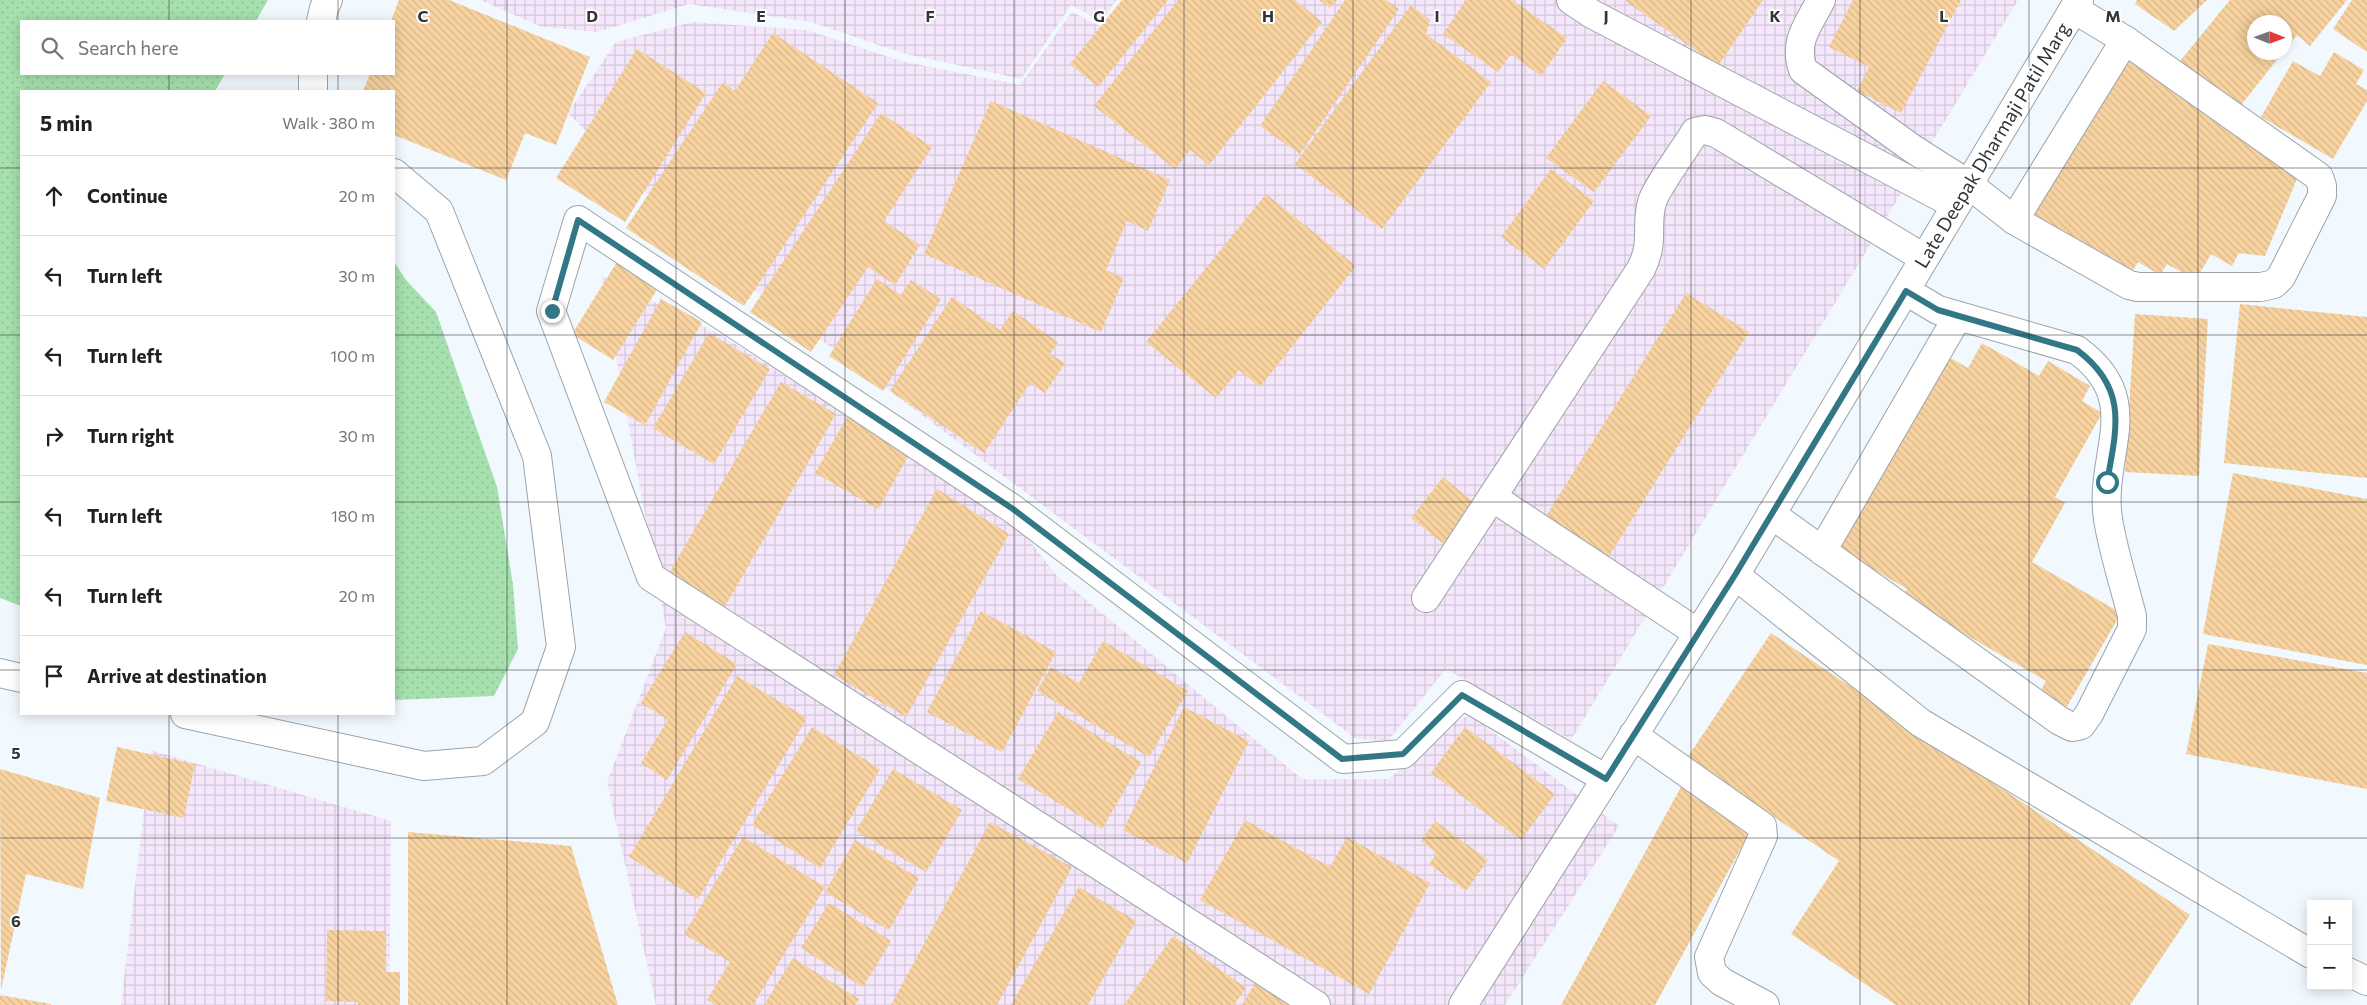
<!DOCTYPE html>
<meta charset="utf-8">
<style>
body{margin:0;font-family:Commissioner,sans-serif;background:#f6f6f6;color:#202124}
.controls{position:absolute;right:15px;bottom:15px;display:grid;overflow:hidden;border-radius:0px;box-shadow:0 2px 12px #0003}
.controls button{width:45px;height:45px;display:grid;place-items:center;padding:0;border:0;border-bottom:1px solid #e0e0e0;background:#fff;color:#202124;font:25px sans-serif}
.compass{position:absolute;left:2247px;top:15px;width:45px;height:45px;border-radius:50%;background:#fff;box-shadow:0 2px 12px #0003;rotate:91deg}
.stop{position:absolute;width:15px;height:15px;margin:-11px;border:4px solid #327785;border-radius:50%;background:#fff}
.stop.end{background:#327785;border-color:#fff;box-shadow:0 1px 5px #0008}
.list{margin:0;padding:0;list-style:none}
h2{display:flex;justify-content:space-between;align-items:center;height:65px;margin:0;padding:0 20px;font-size:21px}
h2 small{font-size:16px;font-weight:400;color:#757577}
.list li{display:grid;grid-template-columns:32px 1fr auto;gap:15px;align-items:center;box-sizing:border-box;height:80px;padding:0 20px;border-top:1px solid #e0e0e0}
.list b{display:block;font-size:19px;white-space:nowrap}
.list em{font-size:16px;font-style:normal;color:#757577}
.icon{flex:none;width:28px;height:28px;fill:none;stroke:currentColor;stroke-width:2;stroke-linecap:round;stroke-linejoin:round}
.map{position:relative;flex:none;width:2367px;height:1005px;overflow:hidden}
.search{position:absolute;background:#fff;box-shadow:0 2px 12px #0003;left:20px;top:20px;width:375px;height:55px;display:flex;align-items:center;gap:12px;box-sizing:border-box;padding:0 18px;border-radius:0px;color:#757577;font-size:19px}
.panel{position:absolute;background:#fff;box-shadow:0 2px 12px #0003;left:20px;top:90px;width:375px;height:625px;border-radius:0px}
.map>svg:first-child{display:block}
</style>
<div class="map">
<svg width="2367" height="1005" viewBox="0 0 2367 1005">
<defs>
<pattern id="industrial-grid" width="8" height="8" patternUnits="userSpaceOnUse" patternTransform="scale(1.25)"><rect width="8" height="8" fill="#f4e7fb"/><path d="M0 4h8M4 0v8" fill="none" stroke="#d2c7d8"/></pattern>
<pattern id="grass-dots" width="8" height="8" patternUnits="userSpaceOnUse" patternTransform="scale(1.25)"><rect width="8" height="8" fill="#a5e0ae"/><path d="M2 2h.1M6 6h.1" fill="none" stroke="#8ec196" stroke-width="1.8" stroke-linecap="round"/></pattern>
<pattern id="building-back-hatch" width="6" height="6" patternUnits="userSpaceOnUse" patternTransform="scale(1.25)"><rect width="6" height="6" fill="#f8d3a0"/><path d="M-1 5l2 2M0 0l6 6M5-1l2 2" fill="none" stroke="#d5b68b"/></pattern>
</defs>
<rect width="100%" height="100%" fill="#f1f8fe"/>
<g fill="url(#industrial-grid)">
<path d="M480 0H1116L1102 21 1071 5 1021 79 902 53 811 22 689 4 597 32 542 27Z"/>
<path d="M1123 0H2018L1571 740 1446 669 1387 742 1355 738 710 257 568 113 616 42 692 22 807 30 901 61 1020 85 1072 12 1104 28Z"/>
<path d="M601 276 723 336 1019 527 1056 575 1302 779H1389L1454 722 1470 715 1619 826 1505 1005H656L607 782 666 628Z"/>
<path d="M151 750 391 821 389 1005H121Z"/>
</g>
<g fill="url(#grass-dots)">
<path d="M0 0H268L256 21H21V74H225L215 91H21V606L0 598Z"/>
<path d="M394 262 406 280 436 312 497 487 513 585 518 649 494 696 394 700Z"/>
</g>
<g fill="url(#building-back-hatch)">
<path d="M399 0H449L590 57 556 145 525 133 506 180 394 135V91H363L370 74H394V21H391Z"/>
<path d="M1122 0H1168L1098 87 1070 64Z"/>
<path d="M1178 0H1295L1322 22 1209 165 1190 150 1175 169 1094 106Z"/>
<path d="M1319 0H1337L1330 8Z"/>
<path d="M1345 0H1386L1399 9 1300 154 1260 126Z"/>
<path d="M1466 0H1512L1567 38 1541 76 1511 54 1498 72 1443 34Z"/>
<path d="M1624 0H1763L1718 66Z"/>
<path d="M1853 0H1961L1901 113 1857 91 1869 67 1829 47Z"/>
<path d="M2137 0H2207L2174 31 2135 4Z"/>
<path d="M2230 0H2347L2310 46 2297 35 2284 51V22H2254V52H2283L2238 109 2180 61Z"/>
<path d="M2352 0H2367V52L2333 29Z"/>
<path d="M1411 5 1430 20 1426 34 1491 82 1382 229 1295 164Z"/>
<path d="M773 33 878 103 744 306 626 228 723 82 735 91Z"/>
<path d="M637 49 706 93 625 222 556 178Z"/>
<path d="M2334 52 2364 70 2356 84 2367 90V101L2333 159 2261 117 2293 61 2320 76Z"/>
<path d="M2125 56 2301 169 2265 256 2239 253 2232 266 2211 254 2196 280 2167 264 2160 275 2138 262 2131 274 2027 213Z"/>
<path d="M1603 81 1651 116 1594 192 1546 158Z"/>
<path d="M991 101 1170 180 1148 231 1127 221 1106 270 1124 278 1101 332 924 254Z"/>
<path d="M881 113 932 147 884 221 920 245 895 285 868 267 811 352 750 312Z"/>
<path d="M1551 169 1594 201 1544 269 1501 237Z"/>
<path d="M1266 194 1356 266 1260 387 1239 370 1216 398 1146 342Z"/>
<path d="M617 262 658 288 613 360 572 334Z"/>
<path d="M877 279 901 295 911 280 941 299 883 391 829 356Z"/>
<path d="M1686 293 1749 332 1606 561 1543 521Z"/>
<path d="M952 297 1000 330 1013 311 1058 342 1050 354 1065 363 1045 393 1030 383 984 453 890 391Z"/>
<path d="M661 299 702 322 645 425 604 402Z"/>
<path d="M2240 304 2367 317V478L2224 463Z"/>
<path d="M2135 314 2208 319 2199 476 2125 472Z"/>
<path d="M709 333 770 369 714 464 653 428Z"/>
<path d="M1982 343 2039 376 2048 361 2090 386 2082 401 2102 413 2055 497 2065 503 2032 562 2121 613 2065 710 2039 694 2046 681 1902 598 1907 589 1837 548 1947 356 1968 368Z"/>
<path d="M781 382 836 414 724 608 668 575Z"/>
<path d="M850 412 913 448 878 509 815 473Z"/>
<path d="M2233 473 2367 499V665L2203 634Z"/>
<path d="M1443 477 1476 504 1444 544 1411 518Z"/>
<path d="M937 489 1009 534 906 717 834 675Z"/>
<path d="M981 611 1056 652 1002 752 927 712Z"/>
<path d="M685 632 737 664 667 780 641 763 668 720 641 703Z"/>
<path d="M1771 633 2190 915 2130 1005H1896L1791 934 1839 861 1687 758Z"/>
<path d="M1103 641 1188 691 1149 757 1037 691 1051 667 1079 683Z"/>
<path d="M2208 644 2367 673V789L2186 754Z"/>
<path d="M737 676 807 718 698 899 629 857Z"/>
<path d="M1184 707 1249 741 1187 863 1123 830Z"/>
<path d="M1058 712 1141 762 1102 829 1018 779Z"/>
<path d="M812 727 880 769 820 868 752 825Z"/>
<path d="M1465 727 1555 794 1521 840 1431 773Z"/>
<path d="M117 747 195 764 184 818 106 801Z"/>
<path d="M0 769 100 798 83 889 26 874 1 990Z"/>
<path d="M893 769 962 810 926 872 856 831Z"/>
<path d="M1681 787 1753 826 1655 1005H1561Z"/>
<path d="M1245 820 1330 867 1347 837 1430 883 1369 994 1200 900Z"/>
<path d="M1435 821 1488 860 1466 891 1429 864 1437 853 1421 841Z"/>
<path d="M990 822 1072 867 997 1005H891Z"/>
<path d="M408 832 571 846 618 1005H408Z"/>
<path d="M743 837 825 887 753 1005H716L707 1000 730 962 684 934Z"/>
<path d="M855 840 919 878 889 930 825 892Z"/>
<path d="M1079 887 1136 921 1088 1005H1011Z"/>
<path d="M829 903 891 941 863 987 801 948Z"/>
<path d="M327 930 386 931V972H400V1005H358V1002L326 1001Z"/>
<path d="M1173 936 1246 988 1234 1005H1124Z"/>
<path d="M793 958 859 999 855 1005H764Z"/>
<path d="M1256 982 1295 1005H1242Z"/>
<path d="M0 995 51 1004V1005H0Z"/>
</g>
<g fill="none" stroke-linecap="round" stroke-linejoin="round">
<g stroke="#9ca4ab" stroke-width="30">
<g id="minor">
<path d="M1571 0 1592 14 1956 205"/>
<path d="M1821 0C1808 26 1793 41 1803 70L1913 149 1968 184 2014 220 2129 285 2138 287H2261L2274 284 2281 277 2322 196V186L2319 177 2125 40 2074 9"/>
<path d="M321 21 324 8 328 0"/>
<path d="M313 91V74"/>
<path d="M2014 220 2125 40"/>
<path d="M1492 497 1698 633"/>
<path d="M1771 514 2060 721 2072 727 2081 725 2089 714 2132 629V616C2124 584 2113 551 2108 519 2098 453 2147 401 2077 350L1938 310 1906 291"/>
<path d="M1822 551 1958 316"/>
<path d="M1735 575 1921 723 2311 954"/>
<path d="M1426 598 1641 269C1655 241 1645 227 1652 202 1657 186 1685 149 1695 132L1705 130 1716 133 1924 258"/>
<path d="M0 673 21 678"/>
<path d="M185 714 424 766 483 761 535 722 561 647 537 456 439 211 394 173"/>
<path d="M1633 735 1762 826 1763 836 1709 957 1712 973 1722 982 1765 1005"/>
<path d="M2348 972 2367 981"/>
<path d="M1316 1005 651 577 551 311 578 220 1013 509 1343 759 1403 754 1462 695 1606 779"/>
<path d="M1463 1005 1735 575 2079 0"/>
</g>
</g>
<use href="#minor" stroke="#fff" stroke-width="28"/>
</g>
<g fill="none" stroke-linecap="round" stroke-linejoin="round">
<path stroke="#327785" stroke-width="6" d="M552 311 578 220 1013 509 1342 759 1403 754 1462 695 1606 779 1735 575 1906 291 1938 310 2077 350C2128 388 2117 427 2107 482"/>
</g>
<path fill="none" stroke="#313538" stroke-width="1" stroke-opacity="0.55" d="M169 0V21M338 0V21M507 0V1005M676 0V1005M845 0V1005M1014 0V1005M1184 0V1005M1353 0V1005M1522 0V1005M1691 0V1005M1860 0V1005M2029 0V1005M2198 0V1005M169 74V91M338 74V91M0 168H21M394 168H2367M0 335H21M394 335H2367M0 502H21M394 502H2367M0 670H21M394 670H2367M169 714V1005M338 714V1005M0 838H2367"/>
<g text-anchor="middle" stroke-width="4" stroke-linejoin="round" paint-order="stroke">
<g font-size="19" fill="#313538" stroke="#fff">
<text transform="translate(1992 145) rotate(-59)" y="7">Late Deepak Dharmaji Patil Marg</text>
</g>
</g>
<g font-size="16" text-anchor="middle" font-weight="bold" fill="#313538" stroke="#fff" stroke-width="4" stroke-linejoin="round" paint-order="stroke">
<text x="423" y="22">C</text>
<text x="592" y="22">D</text>
<text x="761" y="22">E</text>
<text x="930" y="22">F</text>
<text x="1099" y="22">G</text>
<text x="1268" y="22">H</text>
<text x="1437" y="22">I</text>
<text x="1606" y="22">J</text>
<text x="1775" y="22">K</text>
<text x="1944" y="22">L</text>
<text x="2113" y="22">M</text>
<text x="16" y="759">5</text>
<text x="16" y="927">6</text>
</g>
</svg>
<div class="controls">
<button>+</button>
<button>−</button>
</div>
<svg class="compass" viewBox="-18 -18 36 36"><path d="M0-13l5 13h-10z" fill="#e53935"/><path d="M0 13l5-13h-10z" fill="#757577"/></svg>
<div class="stop" style="left:2107px;top:482px"></div>
<div class="stop end" style="left:552px;top:311px"></div>
<div class="search"><svg class="icon" aria-label="search" viewBox="0 0 24 24"><circle cx="10" cy="10" r="6"/><path d="M15 15l6 6"/></svg>Search here</div>
<section class="panel">
<h2>5 min<small>Walk · 380 m</small></h2>
<ul class="list">
<li><svg class="icon" aria-label="ahead" viewBox="0 0 24 24"><path d="M12 20V5M6 11l6-6 6 6"/></svg><div><b>Continue</b></div><em>20 m</em></li>
<li><svg class="icon" aria-label="left" viewBox="0 0 24 24"><path d="M17 20v-9H6M10 6l-5 5 5 5"/></svg><div><b>Turn left</b></div><em>30 m</em></li>
<li><svg class="icon" aria-label="left" viewBox="0 0 24 24"><path d="M17 20v-9H6M10 6l-5 5 5 5"/></svg><div><b>Turn left</b></div><em>100 m</em></li>
<li><svg class="icon" aria-label="right" viewBox="0 0 24 24"><path d="M7 20v-9h11M14 6l5 5-5 5"/></svg><div><b>Turn right</b></div><em>30 m</em></li>
<li><svg class="icon" aria-label="left" viewBox="0 0 24 24"><path d="M17 20v-9H6M10 6l-5 5 5 5"/></svg><div><b>Turn left</b></div><em>180 m</em></li>
<li><svg class="icon" aria-label="left" viewBox="0 0 24 24"><path d="M17 20v-9H6M10 6l-5 5 5 5"/></svg><div><b>Turn left</b></div><em>20 m</em></li>
<li><svg class="icon" aria-label="arrive" viewBox="0 0 24 24"><path d="M6 21V4h12l-3 4 3 4H6"/></svg><div><b>Arrive at destination</b></div></li>
</ul>
</section>
</div>
